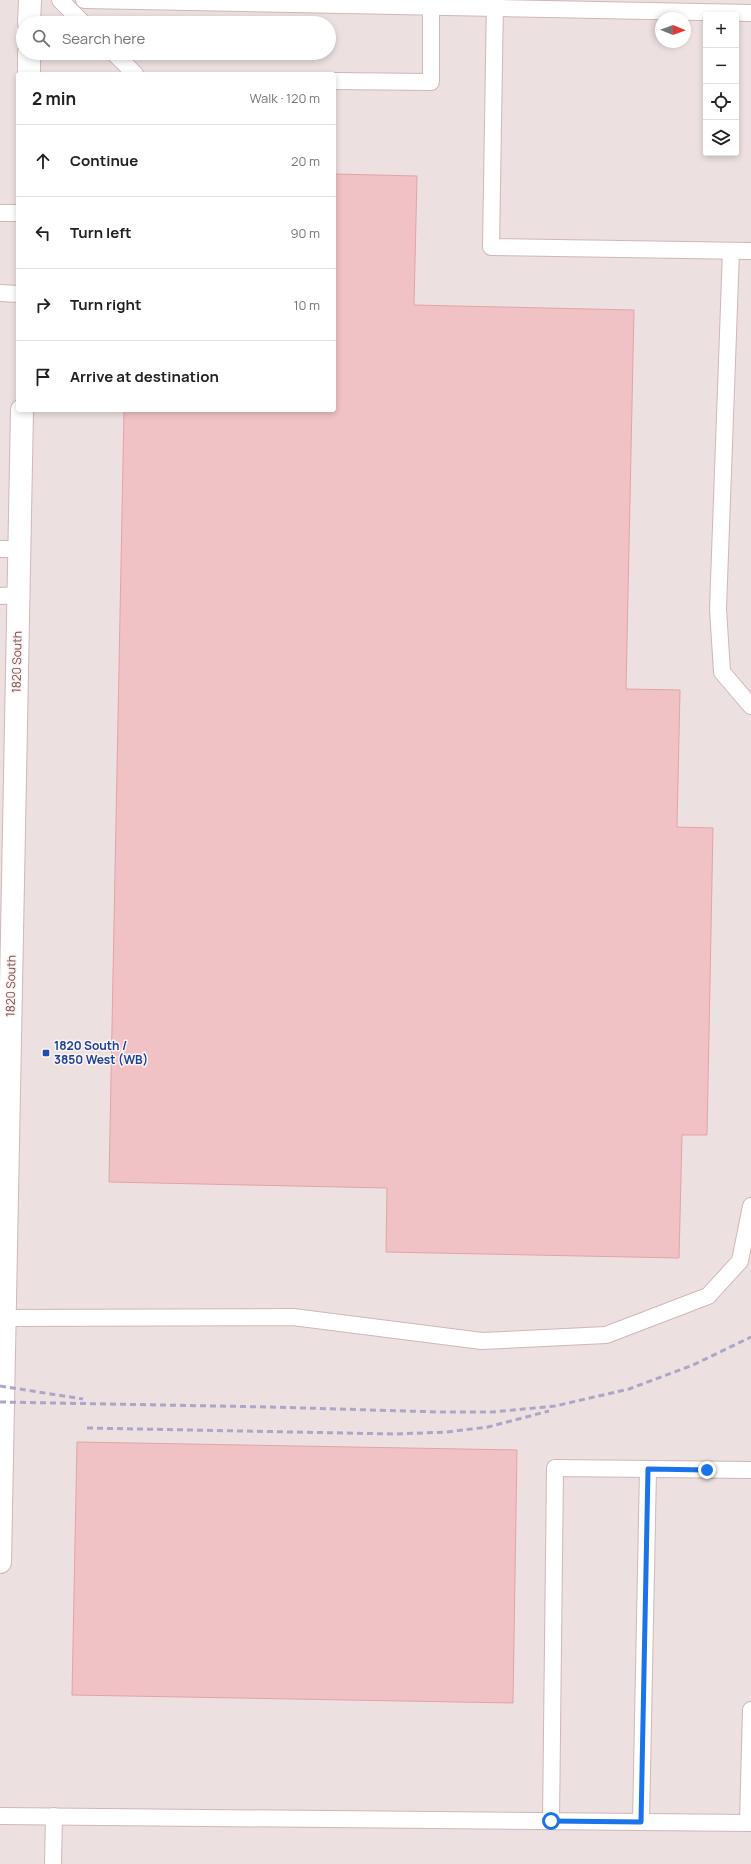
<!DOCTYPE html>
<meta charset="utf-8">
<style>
body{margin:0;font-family:Manrope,sans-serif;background:#f2f2f2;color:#202124}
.controls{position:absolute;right:12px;top:12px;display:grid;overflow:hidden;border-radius:4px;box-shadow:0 2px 6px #0003}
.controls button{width:36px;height:36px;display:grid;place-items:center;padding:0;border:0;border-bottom:1px solid #e0e0e0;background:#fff;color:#202124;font:20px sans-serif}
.compass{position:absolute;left:655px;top:12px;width:36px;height:36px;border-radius:50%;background:#fff;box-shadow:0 2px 6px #0003;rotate:91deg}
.stop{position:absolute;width:12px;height:12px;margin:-9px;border:3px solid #1a73e8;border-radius:50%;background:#fff}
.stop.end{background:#1a73e8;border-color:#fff;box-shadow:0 1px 4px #0008}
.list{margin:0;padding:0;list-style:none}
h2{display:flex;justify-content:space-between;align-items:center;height:52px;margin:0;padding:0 16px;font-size:17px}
h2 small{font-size:13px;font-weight:400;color:#757577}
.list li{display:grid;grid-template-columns:26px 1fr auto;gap:12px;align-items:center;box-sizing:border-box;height:72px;padding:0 16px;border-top:1px solid #e0e0e0}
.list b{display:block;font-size:15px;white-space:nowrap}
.list em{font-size:13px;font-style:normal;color:#757577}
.icon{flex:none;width:22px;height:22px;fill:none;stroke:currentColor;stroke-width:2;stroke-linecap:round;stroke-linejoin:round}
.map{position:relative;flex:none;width:751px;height:1864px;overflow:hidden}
.search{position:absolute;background:#fff;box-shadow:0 2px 6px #0003;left:16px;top:16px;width:320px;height:44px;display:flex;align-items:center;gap:10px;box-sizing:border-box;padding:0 14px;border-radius:22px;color:#757577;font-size:15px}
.panel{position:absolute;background:#fff;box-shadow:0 2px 6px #0003;left:16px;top:72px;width:320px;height:340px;border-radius:4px}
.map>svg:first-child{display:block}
</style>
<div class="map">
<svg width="751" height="1864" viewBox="0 0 751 1864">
<rect width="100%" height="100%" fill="#fcedea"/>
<path fill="#ece0e0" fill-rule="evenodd" d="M0 0H751V1864H0ZM706 15H736V153H706ZM661 18H685V42H661ZM23 23H329V53H23ZM18 74H334V410H18Z"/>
<g fill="#f1c2c5" stroke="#e3a3a7">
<path d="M334 174 417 176 414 305 634 310 626 689 680 690 677 827 713 828 707 1135H682L679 1258 386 1252 387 1188 109 1182 124 410H334Z"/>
<path d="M77 1442 517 1450 513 1703 72 1695Z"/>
</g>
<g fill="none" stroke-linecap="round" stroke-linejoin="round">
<g stroke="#d3b6b6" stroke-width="18">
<g id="service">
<path d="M60 0 83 23"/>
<path d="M84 0 751 13"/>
<path d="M495 0 491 247 751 251"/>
<path d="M114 53 135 74"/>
<path d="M334 81 431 82V6"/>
<path d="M0 213H18"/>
<path d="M731 251 718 609 722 672 751 706"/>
<path d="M0 293 18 294"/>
<path d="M0 549H19"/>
<path d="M0 596 19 595"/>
<path d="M5 1318 293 1317 482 1341 606 1335 708 1296 740 1261 751 1206"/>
<path d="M0 1816 751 1823"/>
<path d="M551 1821 555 1468 751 1470"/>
<path d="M641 1822 648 1469"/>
<path d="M748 1823 751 1710"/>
<path d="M53 1864 54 1816"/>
</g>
</g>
<g stroke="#d3b6b6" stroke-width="24">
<g id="tertiary">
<path d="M29 23 30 0"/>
<path d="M29 74V53"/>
<path d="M0 1562 22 410"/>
</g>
</g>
<use href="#service" stroke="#fff" stroke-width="16"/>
<use href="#tertiary" stroke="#fff" stroke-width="22"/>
<g stroke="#aaa7c7" stroke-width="3" stroke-dasharray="6 4" stroke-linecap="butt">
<path d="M0 1386 83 1399"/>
<path d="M0 1402 270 1407 439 1412H493L555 1406 629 1389 693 1365 751 1337"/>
<path d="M87 1428 395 1434 447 1432 488 1427 549 1411"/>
</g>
</g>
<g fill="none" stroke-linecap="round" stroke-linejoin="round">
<path stroke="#1a73e8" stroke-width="5" d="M551 1821 641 1822 648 1469 707 1470"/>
</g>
<rect fill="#1a4fb4" stroke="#fff3f1" stroke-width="1.5" x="42" y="1049" width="8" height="8" rx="2"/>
<g text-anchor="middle" stroke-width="3" stroke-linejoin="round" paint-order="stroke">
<g font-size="12" fill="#774d51" stroke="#fff3f1">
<text transform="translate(17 662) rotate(-89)" y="4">1820 South</text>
<text transform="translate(11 986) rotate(-89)" y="4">1820 South</text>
</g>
<g font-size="12" font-weight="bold" fill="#164399" stroke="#fff3f1" text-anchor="start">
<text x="54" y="1050">1820 South /<tspan x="54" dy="14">3850 West (WB)</tspan></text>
</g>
</g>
</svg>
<div class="controls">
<button>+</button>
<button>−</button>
<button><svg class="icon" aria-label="locate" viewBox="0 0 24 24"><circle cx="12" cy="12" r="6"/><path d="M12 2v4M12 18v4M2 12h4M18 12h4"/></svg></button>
<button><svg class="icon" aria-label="layers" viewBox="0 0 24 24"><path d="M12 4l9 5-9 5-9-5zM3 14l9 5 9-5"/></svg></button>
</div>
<svg class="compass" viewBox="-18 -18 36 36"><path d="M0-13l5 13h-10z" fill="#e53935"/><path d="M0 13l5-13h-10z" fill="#757577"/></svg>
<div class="stop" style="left:551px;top:1821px"></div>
<div class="stop end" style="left:707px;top:1470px"></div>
<div class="search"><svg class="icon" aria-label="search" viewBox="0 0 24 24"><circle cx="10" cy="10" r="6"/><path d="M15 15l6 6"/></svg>Search here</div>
<section class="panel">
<h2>2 min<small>Walk · 120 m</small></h2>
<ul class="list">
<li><svg class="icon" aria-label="ahead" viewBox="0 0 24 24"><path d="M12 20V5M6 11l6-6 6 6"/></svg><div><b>Continue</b></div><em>20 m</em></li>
<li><svg class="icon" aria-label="left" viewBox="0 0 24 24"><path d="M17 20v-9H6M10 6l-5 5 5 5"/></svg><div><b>Turn left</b></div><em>90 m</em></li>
<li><svg class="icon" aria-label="right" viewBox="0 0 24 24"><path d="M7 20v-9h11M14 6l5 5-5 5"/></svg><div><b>Turn right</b></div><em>10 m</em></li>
<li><svg class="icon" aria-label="arrive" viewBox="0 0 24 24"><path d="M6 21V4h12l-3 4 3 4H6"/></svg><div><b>Arrive at destination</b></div></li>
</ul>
</section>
</div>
